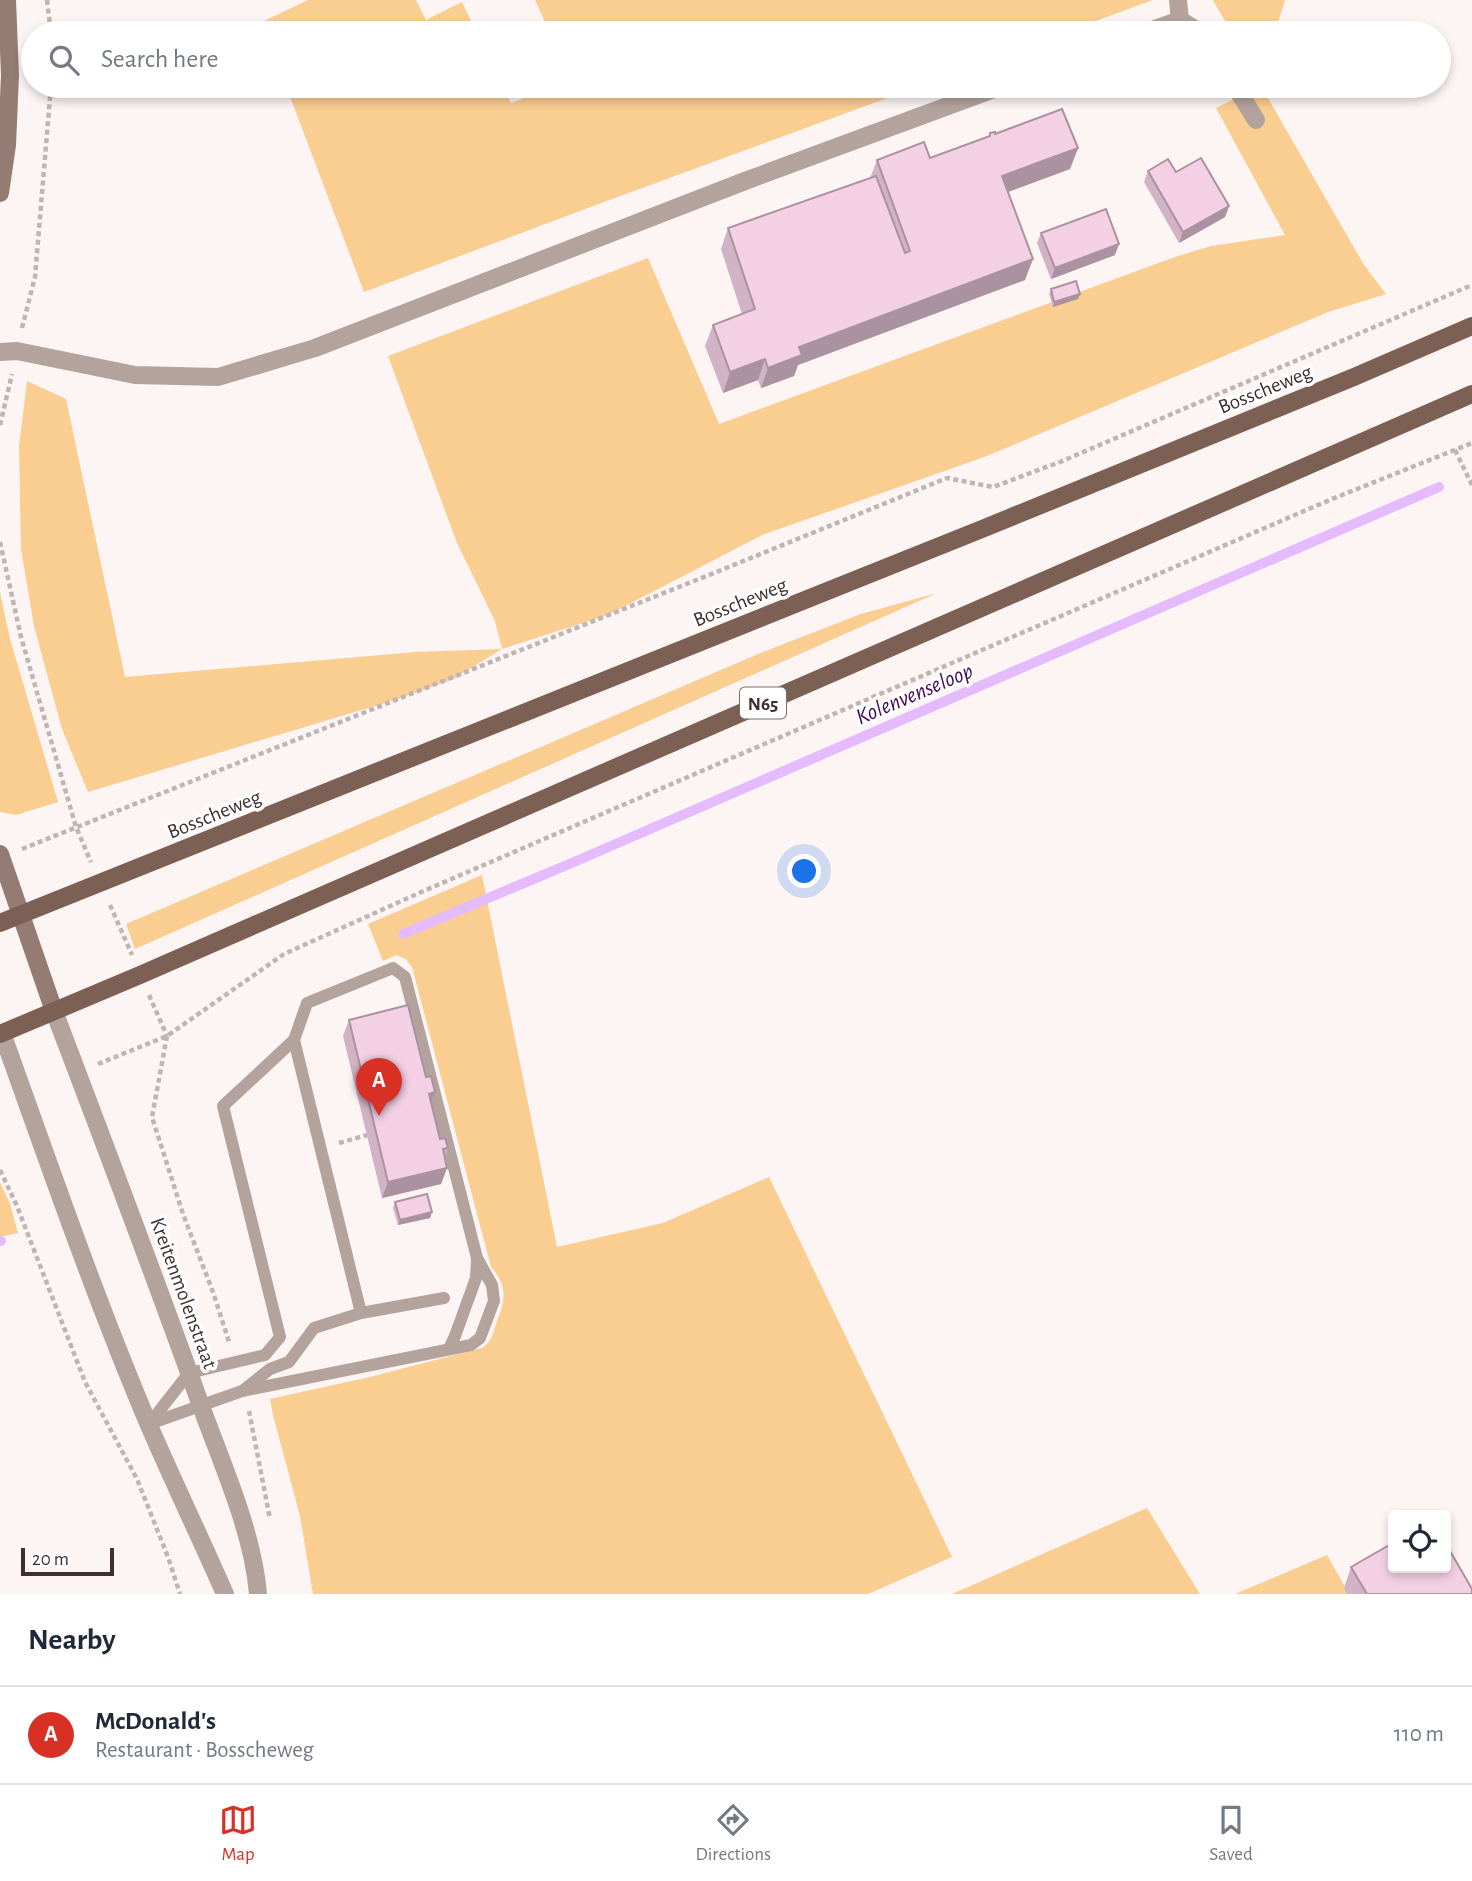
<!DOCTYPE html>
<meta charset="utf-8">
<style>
body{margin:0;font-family:"Alegreya Sans",sans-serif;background:#f6f6f7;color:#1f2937}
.controls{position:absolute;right:21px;bottom:21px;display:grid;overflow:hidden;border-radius:7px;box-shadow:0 4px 10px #0003}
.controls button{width:63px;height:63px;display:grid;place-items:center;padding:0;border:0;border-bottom:2px solid #e0e1e3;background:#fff;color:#1f2937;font:35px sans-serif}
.scale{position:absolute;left:21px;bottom:18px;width:93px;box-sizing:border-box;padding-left:7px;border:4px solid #3f2f30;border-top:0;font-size:19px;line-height:24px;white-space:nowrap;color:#3f2f30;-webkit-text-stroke:5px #fff;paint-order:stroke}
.you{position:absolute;left:805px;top:872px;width:24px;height:24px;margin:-18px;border:5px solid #fff;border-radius:50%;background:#1a73e8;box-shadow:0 0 0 10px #1a73e833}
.badge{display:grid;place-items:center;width:46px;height:46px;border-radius:50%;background:#d93025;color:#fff;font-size:23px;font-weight:700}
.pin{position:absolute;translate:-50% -58px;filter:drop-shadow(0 2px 4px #0008)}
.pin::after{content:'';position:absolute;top:37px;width:24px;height:21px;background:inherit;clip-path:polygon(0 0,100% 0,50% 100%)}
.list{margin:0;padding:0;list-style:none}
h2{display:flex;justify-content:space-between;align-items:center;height:91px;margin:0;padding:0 28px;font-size:30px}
h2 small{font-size:23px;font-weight:400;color:#747a83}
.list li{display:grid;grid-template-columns:46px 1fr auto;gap:21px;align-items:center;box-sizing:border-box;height:98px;padding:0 28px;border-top:2px solid #e0e1e3}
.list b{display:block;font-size:26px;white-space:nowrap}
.list p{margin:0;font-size:23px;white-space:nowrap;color:#747a83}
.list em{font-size:23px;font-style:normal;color:#747a83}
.icon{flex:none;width:38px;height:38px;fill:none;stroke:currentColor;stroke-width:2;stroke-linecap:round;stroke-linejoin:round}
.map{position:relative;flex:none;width:1472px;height:1594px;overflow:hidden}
.search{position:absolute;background:#fff;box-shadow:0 4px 10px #0003;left:21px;right:21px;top:21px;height:77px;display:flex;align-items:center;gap:18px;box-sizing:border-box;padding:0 24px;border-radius:38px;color:#747a83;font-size:26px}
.sheet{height:189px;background:#fff}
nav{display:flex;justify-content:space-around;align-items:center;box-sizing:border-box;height:98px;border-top:2px solid #e0e1e3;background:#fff;font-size:19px;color:#747a83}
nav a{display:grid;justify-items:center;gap:4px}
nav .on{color:#d93025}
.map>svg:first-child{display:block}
</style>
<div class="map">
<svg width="1472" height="1594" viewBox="0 0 1472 1594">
<rect width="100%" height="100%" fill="#fdf4f4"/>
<g fill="#facd91">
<path d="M308 0H416L426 20 462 2 477 33H267L262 22Z"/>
<path d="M535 0H1153L1063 33H550Z"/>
<path d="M1213 0H1285L1275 33H1232Z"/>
<path d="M286 86H503L511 103 555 86H920L585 209 364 292Z"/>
<path d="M1260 86H1261L1364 265 1386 294 1328 312 987 456 762 535 608 615 502 649 453 679 398 699 88 792 62 729 34 626 21 549 19 446 27 381 66 399 125 677 416 652 502 649 495 621 457 543 388 356 648 258 719 424 1175 257 1211 246 1285 235 1216 108Z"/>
<path d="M0 592 10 639 58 802 16 815 0 812Z"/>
<path d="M937 593 135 949 126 924 763 652 861 614Z"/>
<path d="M482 875 557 1247 663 1223 769 1177 952 1557 868 1594H313L300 1516 273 1415 270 1399 370 1377 482 1348C491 1342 493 1334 496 1324 505 1301 509 1287 491 1267L412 967 406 959 396 955 383 961 368 924Z"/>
<path d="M0 1182 10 1204 18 1233 0 1237Z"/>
<path d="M1147 1508 1200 1594H952Z"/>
<path d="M1327 1555 1349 1594H1235Z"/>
</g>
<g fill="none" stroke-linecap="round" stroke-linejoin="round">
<g stroke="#e4bcfd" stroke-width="10">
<path d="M403 934 574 862 1439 487"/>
<path d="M0 1241H1"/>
</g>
<g stroke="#c0b5b5" stroke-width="4.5" stroke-dasharray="5 3.5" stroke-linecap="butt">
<path d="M47 0 51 33"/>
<path d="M22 328 35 277 51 86"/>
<path d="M0 425 12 374"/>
<path d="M1455 450 1472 485"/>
<path d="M0 542 21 637 76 827 91 862"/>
<path d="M22 849 714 573 947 478 993 487 1060 462 1472 285"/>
<path d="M110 905 132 955"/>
<path d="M149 995 167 1036"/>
<path d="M167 1036 152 1117 183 1214 213 1292 229 1342"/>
<path d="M98 1064 167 1036 284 954 419 893 1332 499 1472 443"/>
<path d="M339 1143 367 1135"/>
<path d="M0 1170 17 1206 85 1382 137 1479 168 1557 180 1594"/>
<path d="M249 1411 270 1519"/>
</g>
<g stroke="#b4a39d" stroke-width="12">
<path d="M393 968 405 977 477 1258 492 1285 494 1301 480 1338 471 1345 242 1391 149 1424 189 1373 265 1355 280 1337 223 1106 294 1040 307 1003Z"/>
<path d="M294 1040 361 1313"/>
<path d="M449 1349 455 1336 476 1278 477 1260"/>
<path d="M245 1389 270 1369 289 1362 314 1328 361 1313 444 1298"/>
</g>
<g stroke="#b4a39d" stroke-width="18">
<path d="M1178 0 1180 20 1201 33"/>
<path d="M1144 33 1180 20"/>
<path d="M1235 86 1256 120"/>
<path d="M0 352 17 351 135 375 218 377 315 348 745 181 1002 86"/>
</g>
<g stroke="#b4a39d" stroke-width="18">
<path d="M54 1011C104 1143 154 1274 201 1406 222 1464 253 1532 258 1594"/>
<path d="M2 1033C49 1164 94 1295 148 1423 173 1481 200 1537 225 1594"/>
</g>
<g stroke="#947c72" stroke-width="18">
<path d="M0 193 7 145 10 75 7 0"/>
<path d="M0 854 54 1011"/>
</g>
<g stroke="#7c6054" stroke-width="18">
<path d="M0 923 987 527 1354 377 1472 326"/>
<path d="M0 1034 140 975 1472 394"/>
</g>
</g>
<g fill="#d2b3c5">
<path d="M990 133 1078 148 1070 169 1008 192 1025 280 798 365 794 376 761 388 758 380 723 393 705 346 713 325 742 314 721 249 728 228 870 178 877 160 930 158 989 136Z"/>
<path d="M1148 171 1176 172 1229 206 1225 217 1179 243 1144 182Z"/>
<path d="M1041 233 1115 255 1051 279 1037 243Z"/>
<path d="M1051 289 1078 299 1053 307 1049 294Z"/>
<path d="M349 1020 426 1077 435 1092 431 1102 440 1139 448 1148 445 1157 447 1168 441 1184 382 1198 343 1036Z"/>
<path d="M395 1202 432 1212 430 1218 398 1225 393 1208Z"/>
<path d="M1351 1567 1472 1594H1347L1344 1588Z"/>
</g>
<g fill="#ab92a0">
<path d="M1078 148 1070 169 994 197 1002 176Z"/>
<path d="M1229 206 1225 217 1179 243 1183 232Z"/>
<path d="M1119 244 1115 255 1051 279 1055 268Z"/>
<path d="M1033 259 1025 280 798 365 794 376 761 388 768 368 799 347Z"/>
<path d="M1080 294 1078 299 1053 307 1054 302Z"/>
<path d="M765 359 758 380 723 393 730 372Z"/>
<path d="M435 1092 429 1108V1094Z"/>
<path d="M447 1168 441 1184 382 1198 388 1182Z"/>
<path d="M432 1212 430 1218 398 1225 400 1220Z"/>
</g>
<g fill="#f4d0e5" stroke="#ab92a0" stroke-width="2">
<path d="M1062 109 1078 148 1002 176 1033 259 799 347 802 355 768 368 765 359 730 372 713 325 755 309 728 228 876 176 905 253 910 251 877 160 924 142 930 158 990 136V133L995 132V134Z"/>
<path d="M1201 158 1229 206 1183 232 1148 171 1168 159 1176 172Z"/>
<path d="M1106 209 1119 244 1055 268 1041 233Z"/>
<path d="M1076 281 1080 294 1054 302 1051 289Z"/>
<path d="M408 1005 426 1077 431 1076 435 1092 429 1094 440 1139 445 1138 448 1148 443 1149 447 1168 388 1182 349 1020Z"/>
<path d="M427 1194 432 1212 400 1220 395 1202Z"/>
<path d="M1393 1543V1568H1446V1544L1472 1589V1594H1367L1351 1567Z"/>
</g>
<g text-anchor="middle" stroke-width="7" stroke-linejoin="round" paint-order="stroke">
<rect fill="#fff" stroke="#796d6e" stroke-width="2" x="740" y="687.5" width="46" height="31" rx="5"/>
<g font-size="19" font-weight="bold" fill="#3f2f30">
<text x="763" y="710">N65</text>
</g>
<g font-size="21" fill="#3f2f30" stroke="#fff">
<text transform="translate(1265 389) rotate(-22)" y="7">Bosscheweg</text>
<text transform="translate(740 602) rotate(-22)" y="7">Bosscheweg</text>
<text transform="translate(214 814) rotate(-22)" y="7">Bosscheweg</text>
<text transform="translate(184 1293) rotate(70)" y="7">Kreitenmolenstraat</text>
</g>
<g font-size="23" font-style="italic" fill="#400b57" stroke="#fff">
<text transform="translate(914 693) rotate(-23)" y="8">Kolenvenseloop</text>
</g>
</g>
</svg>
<div class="controls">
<button><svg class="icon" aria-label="locate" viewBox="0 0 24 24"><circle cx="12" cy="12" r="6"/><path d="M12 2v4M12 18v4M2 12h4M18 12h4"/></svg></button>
</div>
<div class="scale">20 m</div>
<div class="you"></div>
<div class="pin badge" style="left:379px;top:1116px">A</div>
<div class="search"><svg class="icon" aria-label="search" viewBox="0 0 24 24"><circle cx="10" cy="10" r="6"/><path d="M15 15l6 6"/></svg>Search here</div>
</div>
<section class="sheet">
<h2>Nearby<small></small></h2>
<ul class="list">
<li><span class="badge">A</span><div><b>McDonald's</b><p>Restaurant · Bosscheweg</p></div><em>110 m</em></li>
</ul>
</section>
<nav>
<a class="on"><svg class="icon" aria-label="map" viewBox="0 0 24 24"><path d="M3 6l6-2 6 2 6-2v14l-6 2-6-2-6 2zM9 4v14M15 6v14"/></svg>Map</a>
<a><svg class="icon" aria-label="directions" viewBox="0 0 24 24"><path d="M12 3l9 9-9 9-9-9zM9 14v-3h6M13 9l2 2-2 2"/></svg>Directions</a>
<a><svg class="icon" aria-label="saved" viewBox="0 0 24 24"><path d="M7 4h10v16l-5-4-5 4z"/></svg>Saved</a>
</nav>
